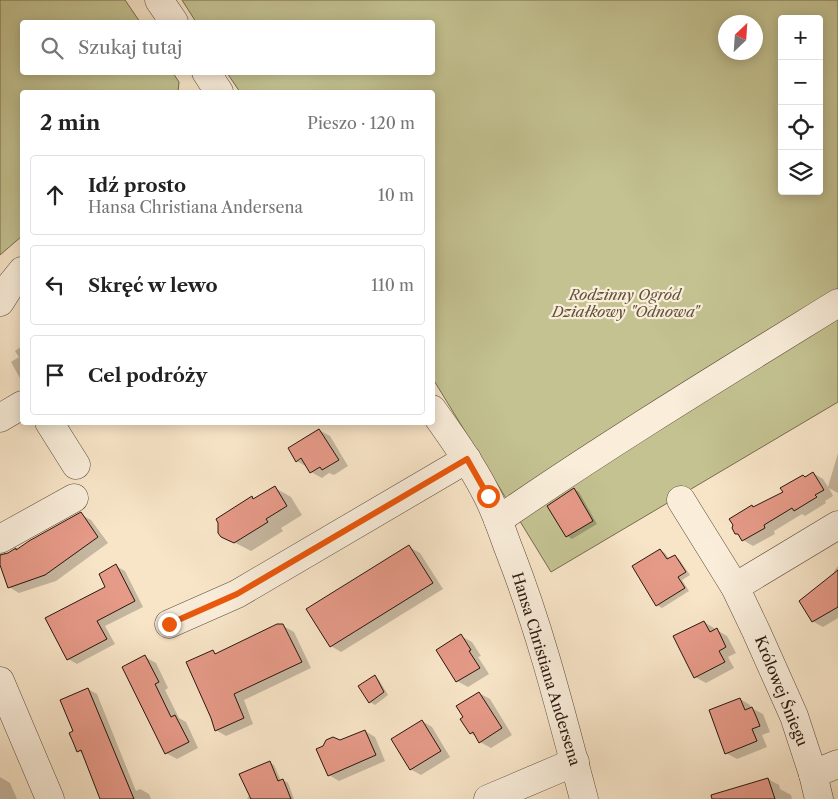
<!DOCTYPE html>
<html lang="pl">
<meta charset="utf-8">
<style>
body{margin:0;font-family:"Libre Caslon Text",serif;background:#f6f6f6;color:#222}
.controls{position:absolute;right:15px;top:15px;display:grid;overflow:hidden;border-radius:5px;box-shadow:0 2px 12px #0003}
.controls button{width:45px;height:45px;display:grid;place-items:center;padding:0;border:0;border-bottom:1px solid #e0e0e0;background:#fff;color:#222;font:25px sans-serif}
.compass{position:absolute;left:718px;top:15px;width:45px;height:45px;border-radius:50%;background:#fff;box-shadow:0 2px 12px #0003;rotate:25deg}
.stop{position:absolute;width:15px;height:15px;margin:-11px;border:4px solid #ea580c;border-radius:50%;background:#fff}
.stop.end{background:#ea580c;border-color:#fff;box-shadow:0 1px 5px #0008}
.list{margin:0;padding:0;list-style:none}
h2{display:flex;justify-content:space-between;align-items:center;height:65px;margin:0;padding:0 20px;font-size:21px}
h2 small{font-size:16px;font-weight:400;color:#767676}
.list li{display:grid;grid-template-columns:32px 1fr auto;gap:15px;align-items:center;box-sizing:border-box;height:80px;margin:0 10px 10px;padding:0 10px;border:1px solid #e0e0e0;border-radius:5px}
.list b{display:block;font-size:19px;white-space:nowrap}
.list p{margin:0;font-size:16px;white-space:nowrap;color:#767676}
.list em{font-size:16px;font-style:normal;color:#767676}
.icon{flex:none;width:28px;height:28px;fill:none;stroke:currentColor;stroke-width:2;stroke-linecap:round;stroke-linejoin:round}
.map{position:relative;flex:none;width:838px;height:799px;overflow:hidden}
.search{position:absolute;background:#fff;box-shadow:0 2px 12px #0003;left:20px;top:20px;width:415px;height:55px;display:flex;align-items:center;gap:12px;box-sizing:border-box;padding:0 18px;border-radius:5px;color:#767676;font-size:19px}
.panel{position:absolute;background:#fff;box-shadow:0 2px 12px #0003;left:20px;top:90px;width:415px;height:335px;border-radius:5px}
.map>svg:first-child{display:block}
</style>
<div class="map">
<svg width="838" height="799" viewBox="0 0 838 799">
<rect width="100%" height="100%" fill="#f8e5c8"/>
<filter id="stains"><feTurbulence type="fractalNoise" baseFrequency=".004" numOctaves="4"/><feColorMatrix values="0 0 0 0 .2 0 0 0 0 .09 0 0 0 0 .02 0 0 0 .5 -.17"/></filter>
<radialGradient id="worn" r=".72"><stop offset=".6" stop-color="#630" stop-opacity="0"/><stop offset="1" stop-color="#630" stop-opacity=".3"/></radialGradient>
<g fill="#c4c291" stroke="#766c50" fill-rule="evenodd">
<path d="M0 0H125L140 22H22V72L173 73 179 82 178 92H22V236L0 255Z"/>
<path d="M182 0H838V402L551 572 433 379 432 92H240L227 73 432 72V22H196ZM782 19H819V191H782ZM726 22H756V52H726Z"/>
</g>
<g fill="#0003">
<path d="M22 346V382L11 362 19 357 15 351Z"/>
<path d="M319 430 330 436 348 466 334 475 329 473 322 478 311 472 307 467 297 461Z"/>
<path d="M838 453V493L829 488 833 496 825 501 826 503 805 516 802 514 774 531 775 534 753 546 743 540 754 508 784 492 803 476 806 477 813 473 823 479 828 487Z"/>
<path d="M275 488 291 497 302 515 281 528 283 531 251 551 222 536 252 498 255 500Z"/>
<path d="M574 489 579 492 597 524 572 539 567 536Z"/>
<path d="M80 514 91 520 108 543 56 581 19 593 9 587 0 561V556L8 554 16 550H17Z"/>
<path d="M409 547 420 553 443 589 341 652 331 646Z"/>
<path d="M660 550 665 553 670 560 675 557 679 559 690 575 682 580 689 591 662 608 657 605Z"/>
<path d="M116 566 125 571 143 607 105 626 115 644 77 664 68 659 107 588Z"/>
<path d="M838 566V618L823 627 812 621 800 601 833 575 835 570Z"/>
<path d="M704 622 714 628 715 631 717 630 727 636 736 653 728 657 734 668 706 683 695 677Z"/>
<path d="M283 626 294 632 311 668 244 700 253 724 226 736 216 730 213 651 217 654Z"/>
<path d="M461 636 472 642 481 656 478 657 489 674 468 687 457 681 438 650Z"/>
<path d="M145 657 156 663 168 688 165 690 179 718 186 722 198 748 177 759 166 753Z"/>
<path d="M375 677 379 680 388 695 375 705 370 702Z"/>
<path d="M88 689 97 694 136 791 140 789 149 794 151 799H102L84 754 78 751 74 732Z"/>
<path d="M479 693 490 699 512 735 491 748 480 742 477 737 470 733Z"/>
<path d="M740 699 750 705 751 708 763 714 770 732 762 735 767 747 737 759 726 753Z"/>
<path d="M422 721 432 727 450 757 421 775 410 769Z"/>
<path d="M365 731 375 737 385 761 339 781 329 775 324 747Z"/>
<path d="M269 762 274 765 281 781 283 780 288 783 294 799H247Z"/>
<path d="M0 777 10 783 17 799H0Z"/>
<path d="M768 779 779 785 780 789 791 795 792 799H741Z"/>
</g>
<g fill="#e69a88" stroke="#29170e">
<path d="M319 429 339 460 322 470 320 467 310 473 301 458 296 462 288 448Z"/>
<path d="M813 472 824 490 815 495 817 497 794 511 792 508 764 525 765 528 742 541 738 534H735L732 528 733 525 729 519 752 505 753 507 783 492 780 488 803 475 805 477Z"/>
<path d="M275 486 287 506 266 519 268 522 234 543 221 537 218 533V523L216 519 252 496 253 499Z"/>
<path d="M574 488 593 521 566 537 547 506Z"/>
<path d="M81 512 98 537 45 575 8 588 0 565V555L8 553 16 548V550L29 541Z"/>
<path d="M409 545 433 583 330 647 306 609Z"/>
<path d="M660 549 667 559 675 555 686 572 678 577 685 588 656 606 632 566Z"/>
<path d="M116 564 135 601 97 621 107 639 67 660 45 618 105 587 99 574Z"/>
<path d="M838 570V607L812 622 799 601Z"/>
<path d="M704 621 710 632 717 628 726 647 719 651 725 662 694 678 673 636Z"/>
<path d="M277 624H283L302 662 234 694 244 718 215 731 211 718 186 662 213 650 215 654Z"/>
<path d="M461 634 471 650 469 651 480 668 456 682 436 650Z"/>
<path d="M145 655 159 682 155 684 171 717 175 715 189 742 165 754 122 667Z"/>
<path d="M375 675 384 692 369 703 358 686Z"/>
<path d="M88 688 105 729 134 799H100L81 750 77 752 73 742 69 733 73 731 60 700Z"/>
<path d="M479 692 502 728 479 743 473 732 470 734 460 719 463 717 456 706Z"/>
<path d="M740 698 745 710 752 707 756 716 760 726 752 729 757 741 725 754 709 710Z"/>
<path d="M422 720 441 751 410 770 391 739Z"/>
<path d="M365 730 376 755 328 776 316 749 323 746 326 740 333 737 340 740Z"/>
<path d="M270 761 278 781 283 779 291 799H251L239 774Z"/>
<path d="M768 778 775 799H712L711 795Z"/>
</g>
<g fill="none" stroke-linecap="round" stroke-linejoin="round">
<g stroke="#5d4a3c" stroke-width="29">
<g id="minor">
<path d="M159 0 174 22"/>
<path d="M206 72 219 92"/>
<path d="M0 302 10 286 22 271"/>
<path d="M432 409C452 437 472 465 487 495 497 514 503 535 511 555 542 635 562 717 584 799"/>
<path d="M0 418 22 405"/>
<path d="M49 422 76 465"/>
<path d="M681 500 735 587 756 631 794 716 813 774 819 799"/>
<path d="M498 520C608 444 723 374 838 303"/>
<path d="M0 539 74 498"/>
<path d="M735 587 838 525"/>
<path d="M169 624 237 594 467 459"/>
<path d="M0 681 50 799"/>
<path d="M813 774 838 764"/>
<path d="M488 799 575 762"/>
</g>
</g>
<use href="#minor" stroke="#faeedb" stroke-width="28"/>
</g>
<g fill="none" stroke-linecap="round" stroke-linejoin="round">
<path stroke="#ea580c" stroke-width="6" d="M169 624 237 594 467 459 488 496"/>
</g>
<g text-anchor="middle" stroke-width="4.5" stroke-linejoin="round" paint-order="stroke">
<g font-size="15" font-style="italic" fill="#5f533c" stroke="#faeedb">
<text x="625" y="300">Rodzinny Ogród<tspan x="625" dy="17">Działkowy "Odnowa"</tspan></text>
</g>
<g font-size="15" fill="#29170e" stroke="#faeedb">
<text transform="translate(546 669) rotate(73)" y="5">Hansa Christiana Andersena</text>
<text transform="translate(781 691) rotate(68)" y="5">Królowej Śniegu</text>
</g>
</g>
<rect width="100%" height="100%" filter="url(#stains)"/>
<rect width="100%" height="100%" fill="url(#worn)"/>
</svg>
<div class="controls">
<button>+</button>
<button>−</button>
<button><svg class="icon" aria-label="locate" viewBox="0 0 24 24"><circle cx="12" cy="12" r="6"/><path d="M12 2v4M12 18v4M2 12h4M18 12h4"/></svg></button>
<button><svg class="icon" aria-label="layers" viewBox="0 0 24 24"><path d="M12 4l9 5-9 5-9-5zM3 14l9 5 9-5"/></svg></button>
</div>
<svg class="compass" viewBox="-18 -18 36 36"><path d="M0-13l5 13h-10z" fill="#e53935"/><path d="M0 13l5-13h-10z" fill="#767676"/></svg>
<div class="stop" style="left:488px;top:496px"></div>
<div class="stop end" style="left:169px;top:624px"></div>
<div class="search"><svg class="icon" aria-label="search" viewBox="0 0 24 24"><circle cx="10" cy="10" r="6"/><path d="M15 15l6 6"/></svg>Szukaj tutaj</div>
<section class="panel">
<h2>2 min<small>Pieszo · 120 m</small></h2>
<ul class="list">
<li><svg class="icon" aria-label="ahead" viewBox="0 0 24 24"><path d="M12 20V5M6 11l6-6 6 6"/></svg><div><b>Idź prosto</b><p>Hansa Christiana Andersena</p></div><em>10 m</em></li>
<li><svg class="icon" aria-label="left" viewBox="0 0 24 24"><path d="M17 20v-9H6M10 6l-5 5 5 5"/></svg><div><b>Skręć w lewo</b></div><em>110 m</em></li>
<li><svg class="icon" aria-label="arrive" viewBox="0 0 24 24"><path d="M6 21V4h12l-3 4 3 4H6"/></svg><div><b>Cel podróży</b></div></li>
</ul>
</section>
</div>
